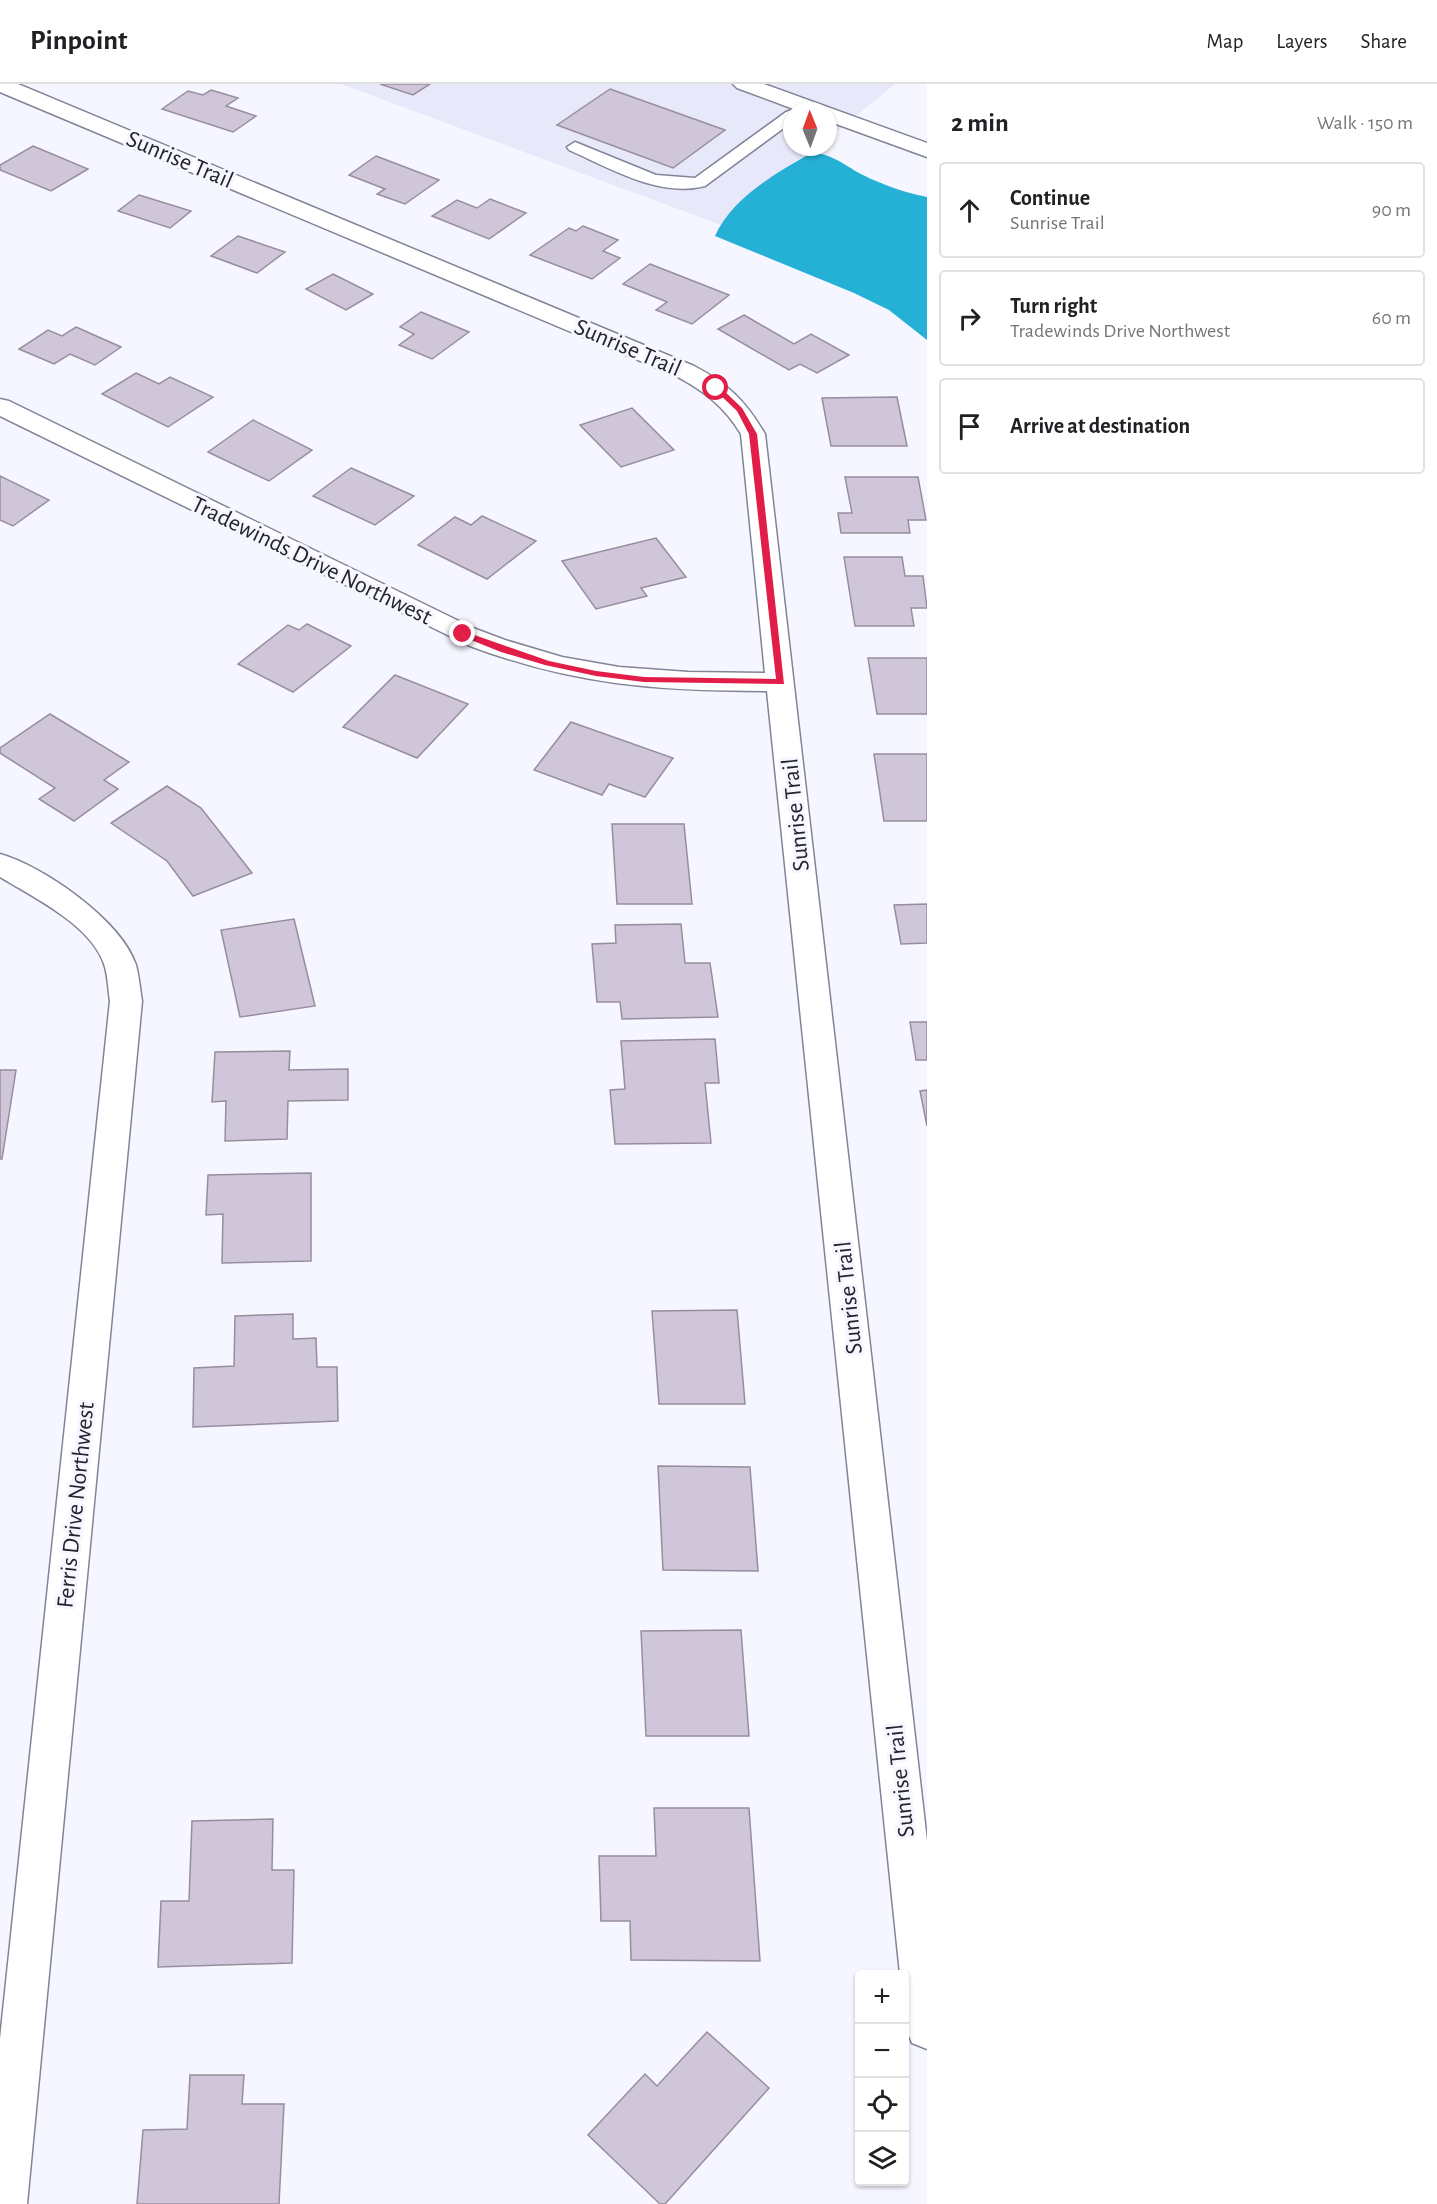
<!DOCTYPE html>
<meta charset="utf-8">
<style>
body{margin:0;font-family:"Alegreya Sans",sans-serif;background:#f2f2f2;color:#202124}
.controls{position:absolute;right:18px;bottom:18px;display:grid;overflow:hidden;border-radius:6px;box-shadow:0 2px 4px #0004}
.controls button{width:54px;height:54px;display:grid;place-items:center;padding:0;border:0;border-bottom:2px solid #e0e0e0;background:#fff;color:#202124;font:30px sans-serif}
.compass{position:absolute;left:783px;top:18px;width:54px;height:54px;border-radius:50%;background:#fff;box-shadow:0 2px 4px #0004;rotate:359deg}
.stop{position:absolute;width:18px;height:18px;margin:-14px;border:4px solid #e11d48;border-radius:50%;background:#fff}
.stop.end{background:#e11d48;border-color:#fff;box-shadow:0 2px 6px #0008}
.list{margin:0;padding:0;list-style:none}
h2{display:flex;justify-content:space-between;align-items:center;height:78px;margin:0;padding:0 24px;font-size:26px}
h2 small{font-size:20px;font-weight:400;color:#757577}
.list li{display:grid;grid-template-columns:39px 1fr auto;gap:18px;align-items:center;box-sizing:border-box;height:96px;margin:0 12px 12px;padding:0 12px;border:2px solid #e0e0e0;border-radius:6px}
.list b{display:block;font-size:22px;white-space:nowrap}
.list p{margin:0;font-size:20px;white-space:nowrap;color:#757577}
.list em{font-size:20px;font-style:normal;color:#757577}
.icon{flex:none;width:33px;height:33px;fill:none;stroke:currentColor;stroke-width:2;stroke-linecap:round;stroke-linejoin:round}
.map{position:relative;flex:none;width:927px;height:2120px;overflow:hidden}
header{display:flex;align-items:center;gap:36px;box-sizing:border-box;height:84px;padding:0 30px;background:#fff;border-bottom:2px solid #e0e0e0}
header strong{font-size:28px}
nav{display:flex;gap:33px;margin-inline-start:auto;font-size:21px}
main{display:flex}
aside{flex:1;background:#fff}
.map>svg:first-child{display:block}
</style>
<header>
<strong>Pinpoint</strong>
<nav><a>Map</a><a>Layers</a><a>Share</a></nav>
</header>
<main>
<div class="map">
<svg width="927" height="2120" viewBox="0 0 927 2120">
<rect width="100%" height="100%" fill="#f5f6ff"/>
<path fill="#e7e9fa" d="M341 0H895L828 55V27H792V63H819L784 85 740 118 721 141Z"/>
<path fill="#25b0d6" d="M811 69C830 68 847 83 863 91 883 101 906 109 927 113V256L889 226 854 209 715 152C732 114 776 89 811 69Z"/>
<g fill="#d0c6d9" stroke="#978d9f" stroke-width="1.5">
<path d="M380 0H430L413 11Z"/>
<path d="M610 5 725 46 673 84 557 41Z"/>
<path d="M211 6 238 14 226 22 256 32 233 48 162 25 188 7 203 11Z"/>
<path d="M33 62 88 85 51 107 0 86V81Z"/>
<path d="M376 72 439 96 405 120 377 110 385 105 349 91Z"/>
<path d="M139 111 191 127 170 144 118 127Z"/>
<path d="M490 115 526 129 489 155 432 132 457 116 477 124Z"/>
<path d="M583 142 618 156 603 167 620 174 592 195 530 171 569 144 576 147Z"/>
<path d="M238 152 285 168 257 189 211 172Z"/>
<path d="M650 180 729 211 692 240 656 226 667 218 623 200Z"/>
<path d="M333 190 373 210 346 226 306 205Z"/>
<path d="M421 228 469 248 432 275 399 261 414 250 400 243Z"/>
<path d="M744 231 794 260 811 250 849 271 817 289 800 280 789 286 718 245Z"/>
<path d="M76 243 121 263 95 281 70 270 54 280 19 265 48 246 62 252Z"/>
<path d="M136 289 159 300 170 293 213 313 168 343 102 310Z"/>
<path d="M897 313 907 362H831L822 314Z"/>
<path d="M632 324 674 366 621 383 580 341Z"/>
<path d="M253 336 312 366 269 397 208 368Z"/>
<path d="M351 384 414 412 375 441 313 412Z"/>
<path d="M0 392 49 416 13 442 0 436Z"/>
<path d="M845 393H918L926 436H908L910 449H841L838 429H852Z"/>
<path d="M482 432 536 457 487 495 418 461 455 433 471 441Z"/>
<path d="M656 454 686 493 641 504 647 512 596 525 562 477Z"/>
<path d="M844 473H902L905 492H923L927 524H911L914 542H855Z"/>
<path d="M307 540 351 562 293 608 238 580 288 541 299 546Z"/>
<path d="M868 574H927V630H877Z"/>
<path d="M395 591 468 620 417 674 343 643Z"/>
<path d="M50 630 129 678 104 696 118 705 74 737 39 715 55 704 0 669V664Z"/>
<path d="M571 638 673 674 645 713 609 700 602 711 534 686Z"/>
<path d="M874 670H927V737H884Z"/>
<path d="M167 702 201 724 252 789 193 812 167 777 111 739Z"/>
<path d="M612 740H684L692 820H617Z"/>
<path d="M927 820V859L901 860 894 821Z"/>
<path d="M294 835 315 922 240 933 221 846Z"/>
<path d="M681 840 685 879H710L718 933 622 935 620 918H597L592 860 616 859 615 841Z"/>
<path d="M910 938H927V976H916Z"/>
<path d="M715 955 719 999H705L711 1059 615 1060 610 1006 625 1005 621 957Z"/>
<path d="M290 967 289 986 348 985V1016L288 1017 287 1055 225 1057 226 1017 212 1018 215 968Z"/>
<path d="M0 986H16L2 1075H0Z"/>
<path d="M927 1006V1042L920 1007Z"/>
<path d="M311 1089V1177L222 1179 223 1130 206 1131 208 1091Z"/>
<path d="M737 1226 745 1320H659L652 1227Z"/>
<path d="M293 1230V1255L316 1254 317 1283H337L338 1337 193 1343 194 1284 234 1282 235 1232Z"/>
<path d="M658 1382 750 1383 758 1487 663 1486Z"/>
<path d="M741 1546 749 1652H646L641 1547Z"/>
<path d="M654 1724H749L760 1877 631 1876 630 1837H601L599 1772H656Z"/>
<path d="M273 1735 272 1786H294L292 1879 158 1883 161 1817H189L192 1737Z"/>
<path d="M707 1948 769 2004 665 2120H660L588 2051 645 1990 657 2002Z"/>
<path d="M190 1991H244L242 2020H284L279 2120H137L143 2046 187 2045Z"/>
</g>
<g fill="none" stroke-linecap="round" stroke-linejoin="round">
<g stroke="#828497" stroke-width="3">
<path id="lane" d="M792 26 795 27H792V38L705 102C659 114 610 84 569 66L567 63 575 58 656 91 695 94 786 28Z"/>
</g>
<g stroke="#828497" stroke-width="3">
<g id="street">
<path d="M0 0H18L694 282C728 300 745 316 765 350L927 1757V1965L912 1959 906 1944 904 1890H900L767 607C657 607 574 601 470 562L0 332V315L9 317 473 544 505 556 562 573 619 583 688 588 765 589 741 350C724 322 704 307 676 292L0 8Z"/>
<path d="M733 0H764L927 59V73L828 37V27H799L737 4Z"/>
<path d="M0 770C43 782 121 836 136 881 139 892 140 905 142 917L27 2120H0V1955L110 917C108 905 108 891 104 880 91 841 33 813 0 793Z"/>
</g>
</g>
<use href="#lane" fill="#fff" fill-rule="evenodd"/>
<use href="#street" fill="#fff" fill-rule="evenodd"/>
</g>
<path fill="#e11d48" d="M714 302H719L742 324 757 350 784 600 644 598 596 592 545 581 501 568 461 552V548L463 547 549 577 596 587 644 593 776 595 749 350 737 327 714 305Z"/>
<g text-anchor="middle" stroke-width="6" stroke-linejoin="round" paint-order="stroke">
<g font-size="24" fill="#24242c" stroke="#f5f6ff">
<text transform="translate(180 75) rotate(23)" y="8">Sunrise Trail</text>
<text transform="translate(628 263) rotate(23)" y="8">Sunrise Trail</text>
<text transform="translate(312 476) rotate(26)" y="8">Tradewinds Drive Northwest</text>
<text transform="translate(795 731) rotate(-96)" y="8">Sunrise Trail</text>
<text transform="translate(848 1214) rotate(-96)" y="8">Sunrise Trail</text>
<text transform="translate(75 1421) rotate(-84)" y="8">Ferris Drive Northwest</text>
<text transform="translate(900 1697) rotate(-96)" y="8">Sunrise Trail</text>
</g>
</g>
</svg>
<div class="controls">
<button>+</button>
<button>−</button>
<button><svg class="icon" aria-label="locate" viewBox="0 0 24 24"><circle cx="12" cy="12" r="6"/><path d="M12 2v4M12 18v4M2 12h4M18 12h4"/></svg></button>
<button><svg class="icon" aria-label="layers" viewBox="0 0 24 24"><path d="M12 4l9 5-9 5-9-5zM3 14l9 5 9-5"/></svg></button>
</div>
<svg class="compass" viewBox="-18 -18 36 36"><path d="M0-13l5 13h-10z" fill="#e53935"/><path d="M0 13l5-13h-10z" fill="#757577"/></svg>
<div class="stop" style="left:716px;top:304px"></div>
<div class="stop end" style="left:463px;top:550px"></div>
</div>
<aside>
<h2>2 min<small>Walk · 150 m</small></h2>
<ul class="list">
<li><svg class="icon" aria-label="ahead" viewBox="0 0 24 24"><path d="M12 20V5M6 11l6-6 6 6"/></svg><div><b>Continue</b><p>Sunrise Trail</p></div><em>90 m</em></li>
<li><svg class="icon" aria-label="right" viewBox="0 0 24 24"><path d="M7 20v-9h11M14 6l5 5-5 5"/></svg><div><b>Turn right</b><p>Tradewinds Drive Northwest</p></div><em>60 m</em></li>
<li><svg class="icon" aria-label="arrive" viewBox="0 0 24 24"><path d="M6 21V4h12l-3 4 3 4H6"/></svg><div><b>Arrive at destination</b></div></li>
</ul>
</aside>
</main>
